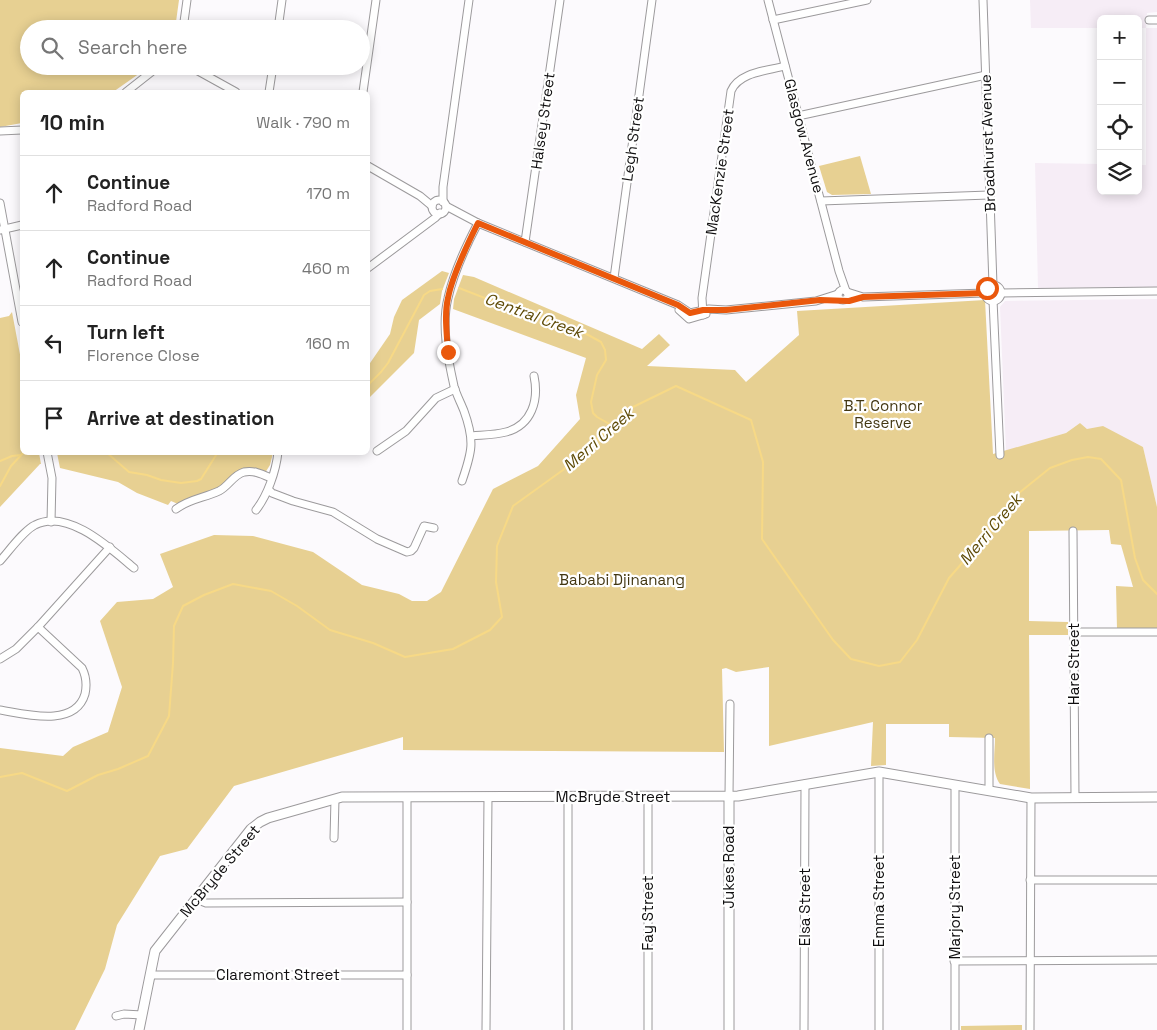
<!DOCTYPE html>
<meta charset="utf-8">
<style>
body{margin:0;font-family:"Space Grotesk",sans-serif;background:#f6f6f6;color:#222}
.controls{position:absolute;right:15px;top:15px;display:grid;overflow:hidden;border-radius:8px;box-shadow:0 2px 12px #0003}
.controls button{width:45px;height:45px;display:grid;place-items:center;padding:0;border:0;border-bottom:1px solid #e0e0e0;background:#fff;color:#222;font:25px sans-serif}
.stop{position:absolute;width:15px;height:15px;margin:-11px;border:4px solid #ea580c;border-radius:50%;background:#fff}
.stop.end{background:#ea580c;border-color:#fff;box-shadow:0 1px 5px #0008}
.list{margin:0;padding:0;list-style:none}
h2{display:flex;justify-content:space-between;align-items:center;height:65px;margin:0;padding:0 20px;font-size:21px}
h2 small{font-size:16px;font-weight:400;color:#767676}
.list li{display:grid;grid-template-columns:32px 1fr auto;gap:15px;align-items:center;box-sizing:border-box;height:75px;padding:0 20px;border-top:1px solid #e0e0e0}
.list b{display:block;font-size:19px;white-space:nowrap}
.list p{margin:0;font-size:16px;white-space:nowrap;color:#767676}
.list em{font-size:16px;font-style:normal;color:#767676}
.icon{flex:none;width:28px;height:28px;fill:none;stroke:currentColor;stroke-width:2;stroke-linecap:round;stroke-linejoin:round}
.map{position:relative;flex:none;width:1157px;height:1030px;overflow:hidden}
.search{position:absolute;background:#fff;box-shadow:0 2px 12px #0003;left:20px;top:20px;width:350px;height:55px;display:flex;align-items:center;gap:12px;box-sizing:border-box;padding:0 18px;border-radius:28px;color:#767676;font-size:19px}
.panel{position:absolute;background:#fff;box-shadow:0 2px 12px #0003;left:20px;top:90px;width:350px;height:365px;border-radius:8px}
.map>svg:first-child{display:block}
</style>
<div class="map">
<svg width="1157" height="1030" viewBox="0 0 1157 1030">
<rect width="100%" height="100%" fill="#fcfafd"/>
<g fill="#f6edf6">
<path d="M1030 0H1157V12L1147 13 1146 28H1138V19H1101V28H1031Z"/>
<path d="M1146 28H1157V287L1038 288 1035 163 1101 164V191H1138V165H1146Z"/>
<path d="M1157 299V507L1143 447 1087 429 1080 423 1066 433 1006 451 1000 307 1005 301Z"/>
</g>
<g fill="#e7d092">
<path d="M0 0H179L175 29H29V66H150L113 92H22V123L0 127Z"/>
<path d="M860 156 871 194 832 195 827 192 819 166Z"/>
<path d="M442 271 449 273 442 291 440 304 419 320 414 353 368 399V366L390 334 394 317 402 300Z"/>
<path d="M463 275 474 277 642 349 659 334 670 345 647 366 735 370 746 382 799 335 797 311 985 300 993 454 1066 433 1080 423 1087 429 1103 426 1143 447 1157 507V629H1117L1116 586 1133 587 1121 545 1111 544 1109 530 1029 531V621L1068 622V635H1029L1030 789 1000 784C991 772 995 752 995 738L949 737V724H886V765L871 766 873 722 769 746V667L736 672 726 668 722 669 724 752 403 750V737L234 786 187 849 160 856 117 925 105 969 75 1030H0V748L63 756 73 747 108 732 122 687 100 621 117 602 153 599 173 587 160 554 214 535 253 536 313 552 362 585 399 594 412 601H427L441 592 493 489 538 466 580 419 576 395 586 358 453 309 454 299Z"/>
<path d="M12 312 22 365V452L39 453 41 464H40L0 507V318L9 316Z"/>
<path d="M57 453H273L270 465 265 473 251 469 222 486 178 504 171 501 168 505 137 493 118 482 60 468Z"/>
<path d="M1022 1025V1030H961V1026Z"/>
</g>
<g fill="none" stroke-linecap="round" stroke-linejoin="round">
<g stroke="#f7d986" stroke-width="2">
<path d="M459 288 521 312 581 331 601 342 605 350 606 360 597 375 591 402 593 413 597 417 613 426"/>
<path d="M368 385 381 372 388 363 424 295 430 291 442 289"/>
<path d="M106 452 129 472 147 475 161 480 181 483 197 481 201 479 218 452"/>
<path d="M0 461 12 456 21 455"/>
<path d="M0 486 11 466 24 452"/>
<path d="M0 777 22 773 67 791 98 775 118 769 148 756 169 716 173 663 174 626 183 606 204 595 233 584 271 591 297 606 330 630 373 643 405 657 453 649 490 630 502 617 496 582 497 546 513 506 563 470 633 407 676 386 751 420 763 462 762 539 833 640 851 659 879 666 900 662 917 640 949 578 1006 513 1019 493 1050 468 1072 460 1088 457 1101 459 1121 480 1135 558 1143 580 1157 594"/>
</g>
<g stroke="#9c9a9c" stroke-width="9">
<g id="minor">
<path d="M768 0 839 271 846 291"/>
<path d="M983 0 993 285"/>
<path d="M773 20 867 0"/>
<path d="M1149 20H1157"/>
<path d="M183 29 187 0"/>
<path d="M278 29 282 0"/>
<path d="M189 66 236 92"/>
<path d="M126 92 159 66"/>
<path d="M269 92 273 66"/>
<path d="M363 92 376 0"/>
<path d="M798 116 986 75"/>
<path d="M0 131 22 130"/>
<path d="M368 166 420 196 432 206"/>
<circle cx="439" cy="207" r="7"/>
<path d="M821 201 989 195"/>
<path d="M443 202V187L469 0"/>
<path d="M0 203 22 322"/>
<path d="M446 206 478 223 678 305 690 313 709 309 726 310 816 301 838 294"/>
<path d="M0 230 22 225"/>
<path d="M525 242 560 0"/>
<path d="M368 268 435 218 440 213"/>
<path d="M614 278 652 0"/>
<circle cx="993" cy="293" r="8"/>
<circle cx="843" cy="295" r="5"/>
<path d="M847 292 863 297 985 293"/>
<path d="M1001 293 1157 291"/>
<path d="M993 300 1000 455"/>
<path d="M679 310 689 319 706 314"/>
<path d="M703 315 702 298 731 91C739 72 767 71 785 66"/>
<path d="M472 436C483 435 495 435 506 432 532 425 539 400 534 376"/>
<path d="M377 451 406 431 436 398 455 389"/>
<path d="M47 452 52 478 51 522"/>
<path d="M462 481C472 452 475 441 464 411 461 403 456 394 454 386 448 359 441 326 448 298 453 275 467 244 478 223"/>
<path d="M269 490 272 493 293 501 333 512 377 539 407 552 411 551 414 548 424 526 434 528"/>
<path d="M176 509C189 499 204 498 219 491 229 486 233 475 244 472 254 470 262 474 271 478"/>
<path d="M256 510C267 496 276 472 278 452"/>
<path d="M1073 531 1075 797"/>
<path d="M0 561C9 551 24 530 35 525 68 508 111 549 134 568"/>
<path d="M1074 632H1157"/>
<path d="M0 659 16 649 38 627 110 547"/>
<path d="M0 710C25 714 75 728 85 694 87 685 86 676 82 668L38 627"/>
<path d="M989 738V790"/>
<path d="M879 772V1030"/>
<path d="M729 796 730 704"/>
<path d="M407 797V1030"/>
<path d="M334 838 335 799"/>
<path d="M1030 880H1157"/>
<path d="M196 899 206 903 407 902"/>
<path d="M954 961 1157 960"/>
<path d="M150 975H407"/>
<path d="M116 1016 124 1014 142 1015"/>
<path d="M486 1030 488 797"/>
<path d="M568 1030V797"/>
<path d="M648 1030V796"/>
<path d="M804 1030 805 784"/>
<path d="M955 1030V785"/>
<path d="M1030 1030 1031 798"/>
</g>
</g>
<g stroke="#9c9a9c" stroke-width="11">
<g id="tertiary">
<path d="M139 1030 155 951 251 829 260 822 268 818 342 797 738 796 879 772 1031 798 1157 797"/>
<path d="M729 1030V796"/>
</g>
</g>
<use href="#minor" stroke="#fff" stroke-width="7"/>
<use href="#tertiary" stroke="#fff" stroke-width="9"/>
</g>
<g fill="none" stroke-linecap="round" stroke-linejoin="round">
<path stroke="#ea580c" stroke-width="6" d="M448 352C447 335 444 315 448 298 452 277 468 243 478 223L678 305 690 313 703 310H726L820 300 849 301 863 297 985 293 987 288"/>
</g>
<g text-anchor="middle" stroke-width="4.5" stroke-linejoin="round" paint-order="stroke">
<g font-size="15" fill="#100f10" stroke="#fff">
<text transform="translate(543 121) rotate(-82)" y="5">Halsey Street</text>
<text transform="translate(804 136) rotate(75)" y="5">Glasgow Avenue</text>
<text transform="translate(633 139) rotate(-82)" y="5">Legh Street</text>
<text transform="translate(988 143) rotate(-92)" y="5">Broadhurst Avenue</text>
<text transform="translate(720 172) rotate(-82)" y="5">MacKenzie Street</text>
<text transform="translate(1074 664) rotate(-90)" y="5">Hare Street</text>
<text x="613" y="802">McBryde Street</text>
<text transform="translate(729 867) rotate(-90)" y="5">Jukes Road</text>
<text transform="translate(220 871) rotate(-50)" y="5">McBryde Street</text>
<text transform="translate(879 901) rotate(-90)" y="5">Emma Street</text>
<text transform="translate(805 907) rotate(-90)" y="5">Elsa Street</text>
<text transform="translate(955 907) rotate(-90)" y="5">Marjory Street</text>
<text transform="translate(648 913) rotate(-90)" y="5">Fay Street</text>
<text x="278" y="980">Claremont Street</text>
</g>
<g font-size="15" fill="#433712" stroke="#fff">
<text x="883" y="411">B.T. Connor<tspan x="883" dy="17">Reserve</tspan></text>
<text x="622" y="585">Bababi Djinanang</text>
</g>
<g font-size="16" font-style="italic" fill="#5f4b07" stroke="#fff">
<text transform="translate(534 315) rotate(20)" y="6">Central Creek</text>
<text transform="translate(598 439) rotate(-41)" y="6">Merri Creek</text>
<text transform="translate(990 529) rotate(-50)" y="6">Merri Creek</text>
</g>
</g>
</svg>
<div class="controls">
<button>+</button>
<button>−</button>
<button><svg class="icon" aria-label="locate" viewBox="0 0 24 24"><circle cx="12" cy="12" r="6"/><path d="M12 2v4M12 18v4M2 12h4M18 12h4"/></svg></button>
<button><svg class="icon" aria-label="layers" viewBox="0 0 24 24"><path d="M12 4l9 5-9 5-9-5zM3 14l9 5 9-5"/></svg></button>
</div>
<div class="stop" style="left:987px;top:288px"></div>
<div class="stop end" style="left:448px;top:352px"></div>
<div class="search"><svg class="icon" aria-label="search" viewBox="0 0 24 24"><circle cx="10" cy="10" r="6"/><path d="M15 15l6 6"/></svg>Search here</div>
<section class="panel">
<h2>10 min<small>Walk · 790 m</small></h2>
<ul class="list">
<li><svg class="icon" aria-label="ahead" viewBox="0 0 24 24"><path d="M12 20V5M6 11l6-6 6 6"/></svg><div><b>Continue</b><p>Radford Road</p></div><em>170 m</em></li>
<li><svg class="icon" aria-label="ahead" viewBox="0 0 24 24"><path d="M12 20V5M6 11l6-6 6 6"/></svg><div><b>Continue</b><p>Radford Road</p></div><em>460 m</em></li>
<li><svg class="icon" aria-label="left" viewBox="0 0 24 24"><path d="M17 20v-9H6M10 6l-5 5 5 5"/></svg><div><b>Turn left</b><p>Florence Close</p></div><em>160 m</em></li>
<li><svg class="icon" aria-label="arrive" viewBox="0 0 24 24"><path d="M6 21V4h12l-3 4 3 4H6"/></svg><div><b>Arrive at destination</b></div></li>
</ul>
</section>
</div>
